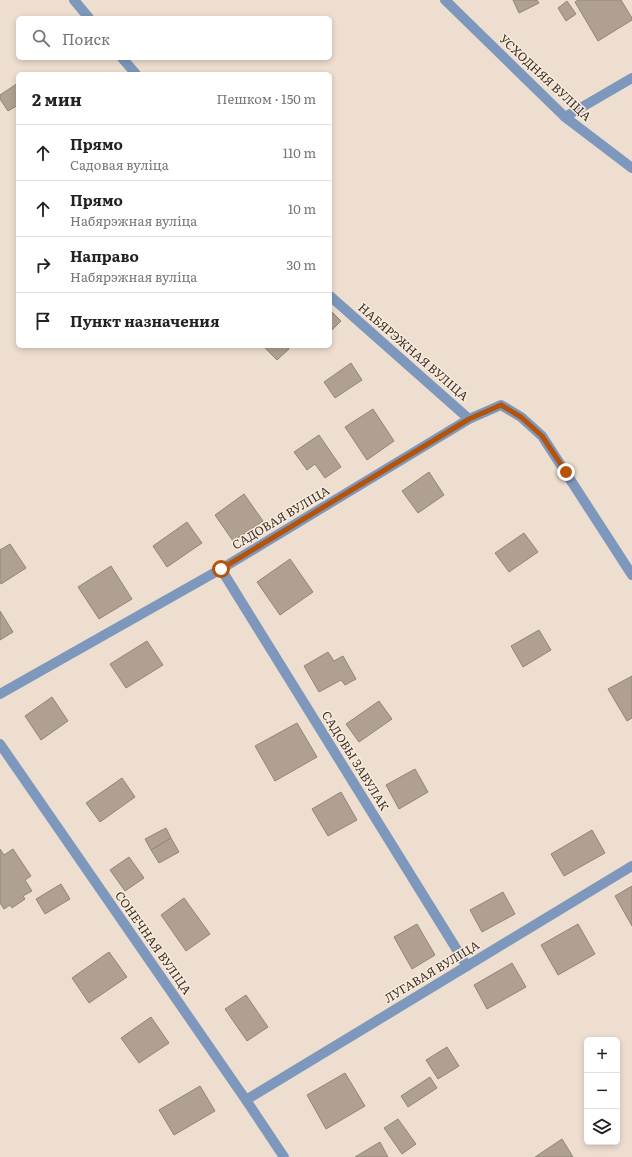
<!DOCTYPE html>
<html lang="ru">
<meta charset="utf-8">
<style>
body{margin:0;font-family:Literata,serif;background:#f2f2f2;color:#222}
.controls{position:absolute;right:12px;bottom:12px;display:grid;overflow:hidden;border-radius:6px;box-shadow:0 2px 6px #0003}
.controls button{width:36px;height:36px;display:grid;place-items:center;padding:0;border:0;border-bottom:1px solid #e0e0e0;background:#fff;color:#222;font:20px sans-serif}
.stop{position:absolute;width:12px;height:12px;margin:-9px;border:3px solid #b45309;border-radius:50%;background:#fff}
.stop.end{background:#b45309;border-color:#fff;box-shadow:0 1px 4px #0008}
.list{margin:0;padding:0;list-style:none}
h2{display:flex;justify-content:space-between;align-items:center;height:52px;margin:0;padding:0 16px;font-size:17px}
h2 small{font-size:13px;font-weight:400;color:#767676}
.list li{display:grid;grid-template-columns:26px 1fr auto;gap:12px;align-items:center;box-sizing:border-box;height:56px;padding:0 16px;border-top:1px solid #e0e0e0}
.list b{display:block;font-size:15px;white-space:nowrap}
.list p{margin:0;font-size:13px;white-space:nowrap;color:#767676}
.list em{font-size:13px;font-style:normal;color:#767676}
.icon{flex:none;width:22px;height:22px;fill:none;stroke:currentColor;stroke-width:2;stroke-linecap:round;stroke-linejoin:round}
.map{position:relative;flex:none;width:632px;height:1157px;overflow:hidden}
.search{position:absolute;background:#fff;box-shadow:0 2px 6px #0003;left:16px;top:16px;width:316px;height:44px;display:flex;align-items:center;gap:10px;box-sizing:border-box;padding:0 14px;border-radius:6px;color:#767676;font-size:15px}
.panel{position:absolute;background:#fff;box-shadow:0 2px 6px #0003;left:16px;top:72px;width:316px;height:276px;border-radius:6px}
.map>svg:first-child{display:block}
</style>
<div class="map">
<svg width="632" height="1157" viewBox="0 0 632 1157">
<rect width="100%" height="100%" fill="#eddecf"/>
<g fill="#afa092" stroke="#938578">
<path d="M513 0H537L539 3 519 13Z"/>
<path d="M578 0H621L632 18V20L598 41 575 2Z"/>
<path d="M567 1 576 14 566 21 558 8Z"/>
<path d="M18 83V105L8 111 0 99V95Z"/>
<path d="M330 310 341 321 330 332Z"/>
<path d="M263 346H286L289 349 277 360Z"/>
<path d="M351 363 362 380 335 398 324 382Z"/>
<path d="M373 409 394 441 367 460 345 427Z"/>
<path d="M319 435 341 467 325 478 315 464 307 470 294 452Z"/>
<path d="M429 472 444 495 418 513 402 491Z"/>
<path d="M244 494 263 521 233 541 215 515Z"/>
<path d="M187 522 202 543 167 567 153 546Z"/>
<path d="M524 533 538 552 509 572 495 553Z"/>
<path d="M10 544 26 568 1 584 0 582V550Z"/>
<path d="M290 559 313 592 280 615 257 582Z"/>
<path d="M111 566 132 599 99 619 78 587Z"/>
<path d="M0 611 13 632 0 640Z"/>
<path d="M539 630 551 650 523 667 511 646Z"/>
<path d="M147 641 163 665 126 688 110 664Z"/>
<path d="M328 652 334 661 343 656 356 679 345 685 341 680 319 692 304 666Z"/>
<path d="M632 676V718L627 721 608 689Z"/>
<path d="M52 697 68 721 41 740 25 716Z"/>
<path d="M379 701 392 719 359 742 346 724Z"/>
<path d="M297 723 317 757 275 781 255 746Z"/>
<path d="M415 769 428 792 399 809 386 785Z"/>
<path d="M122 778 135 797 100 822 86 803Z"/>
<path d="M341 792 357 820 328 836 312 809Z"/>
<path d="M166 828 171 838 151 850 145 839Z"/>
<path d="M592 830 605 853 564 876 551 854Z"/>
<path d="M171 838 179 852 159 863 151 850Z"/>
<path d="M0 849 4 855 13 849 31 876 25 880 32 891 23 896 25 899 12 908 10 905 4 909 0 903Z"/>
<path d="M129 857 144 878 125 891 110 870Z"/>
<path d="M61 884 70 899 45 914 36 899Z"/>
<path d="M632 886V926L615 896Z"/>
<path d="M503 892 515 914 482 932 470 910Z"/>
<path d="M184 898 210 934 186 951 161 915Z"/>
<path d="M417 924 435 955 412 969 394 937Z"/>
<path d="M578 924 595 954 558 975 541 945Z"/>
<path d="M109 952 127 977 89 1003 72 978Z"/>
<path d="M512 963 526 987 487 1009 474 985Z"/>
<path d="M246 995 268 1027 247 1041 225 1009Z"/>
<path d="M151 1017 169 1043 139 1063 121 1038Z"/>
<path d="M447 1047 459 1066 438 1079 426 1060Z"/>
<path d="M345 1073 365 1106 326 1129 307 1095Z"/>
<path d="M430 1077 437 1088 408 1107 401 1096Z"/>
<path d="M200 1086 215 1111 174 1135 159 1110Z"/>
<path d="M398 1119 416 1144 402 1154 384 1128Z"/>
<path d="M562 1139 573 1157H535Z"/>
<path d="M380 1142 388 1157H355Z"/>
</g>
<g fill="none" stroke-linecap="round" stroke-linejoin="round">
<g stroke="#7d98bc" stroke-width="10">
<path d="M74 0 89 18"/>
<path d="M445 0 565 117 632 168"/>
<path d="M122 58 136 74"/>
<path d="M565 117 632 78"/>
<path d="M330 296 469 419"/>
<path d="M221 569 467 966"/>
<path d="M0 694 221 569 469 419 501 405 521 417 542 436 632 575"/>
<path d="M0 744 246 1100 284 1157"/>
<path d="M246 1100 632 866"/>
</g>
</g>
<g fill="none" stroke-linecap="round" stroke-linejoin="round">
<path stroke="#b45309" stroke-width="5" d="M221 569 469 419 501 405 521 417 542 436 566 472"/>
</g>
<g text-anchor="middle" stroke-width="3" stroke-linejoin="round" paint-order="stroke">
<g font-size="12" fill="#39332d" stroke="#fbebdc">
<text transform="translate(545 78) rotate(43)" y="4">УСХОДНЯЯ ВУЛІЦА</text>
<text transform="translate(413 352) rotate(41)" y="4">НАБЯРЭЖНАЯ ВУЛІЦА</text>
<text transform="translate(281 518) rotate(-31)" y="4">САДОВАЯ ВУЛІЦА</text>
<text transform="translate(355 761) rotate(58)" y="4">САДОВЫ ЗАВУЛАК</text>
<text transform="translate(153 943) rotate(55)" y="4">СОНЕЧНАЯ ВУЛІЦА</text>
<text transform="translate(432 972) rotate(-31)" y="4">ЛУГАВАЯ ВУЛІЦА</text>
</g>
</g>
</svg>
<div class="controls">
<button>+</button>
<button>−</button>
<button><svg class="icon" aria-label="layers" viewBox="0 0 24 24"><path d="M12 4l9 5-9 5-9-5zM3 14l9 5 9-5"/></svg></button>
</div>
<div class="stop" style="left:221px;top:569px"></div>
<div class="stop end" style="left:566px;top:472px"></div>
<div class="search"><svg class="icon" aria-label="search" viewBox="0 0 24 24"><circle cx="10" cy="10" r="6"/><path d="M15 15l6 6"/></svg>Поиск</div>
<section class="panel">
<h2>2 мин<small>Пешком · 150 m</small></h2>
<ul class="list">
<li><svg class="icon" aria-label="ahead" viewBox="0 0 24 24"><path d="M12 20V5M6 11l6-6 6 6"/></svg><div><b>Прямо</b><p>Садовая вуліца</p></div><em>110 m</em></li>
<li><svg class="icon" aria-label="ahead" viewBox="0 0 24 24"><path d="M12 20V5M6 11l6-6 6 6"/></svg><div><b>Прямо</b><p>Набярэжная вуліца</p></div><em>10 m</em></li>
<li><svg class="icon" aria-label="right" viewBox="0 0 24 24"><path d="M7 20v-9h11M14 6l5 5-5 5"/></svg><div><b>Направо</b><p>Набярэжная вуліца</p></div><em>30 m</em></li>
<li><svg class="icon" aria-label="arrive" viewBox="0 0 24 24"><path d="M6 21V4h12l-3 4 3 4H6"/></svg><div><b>Пункт назначения</b></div></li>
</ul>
</section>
</div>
